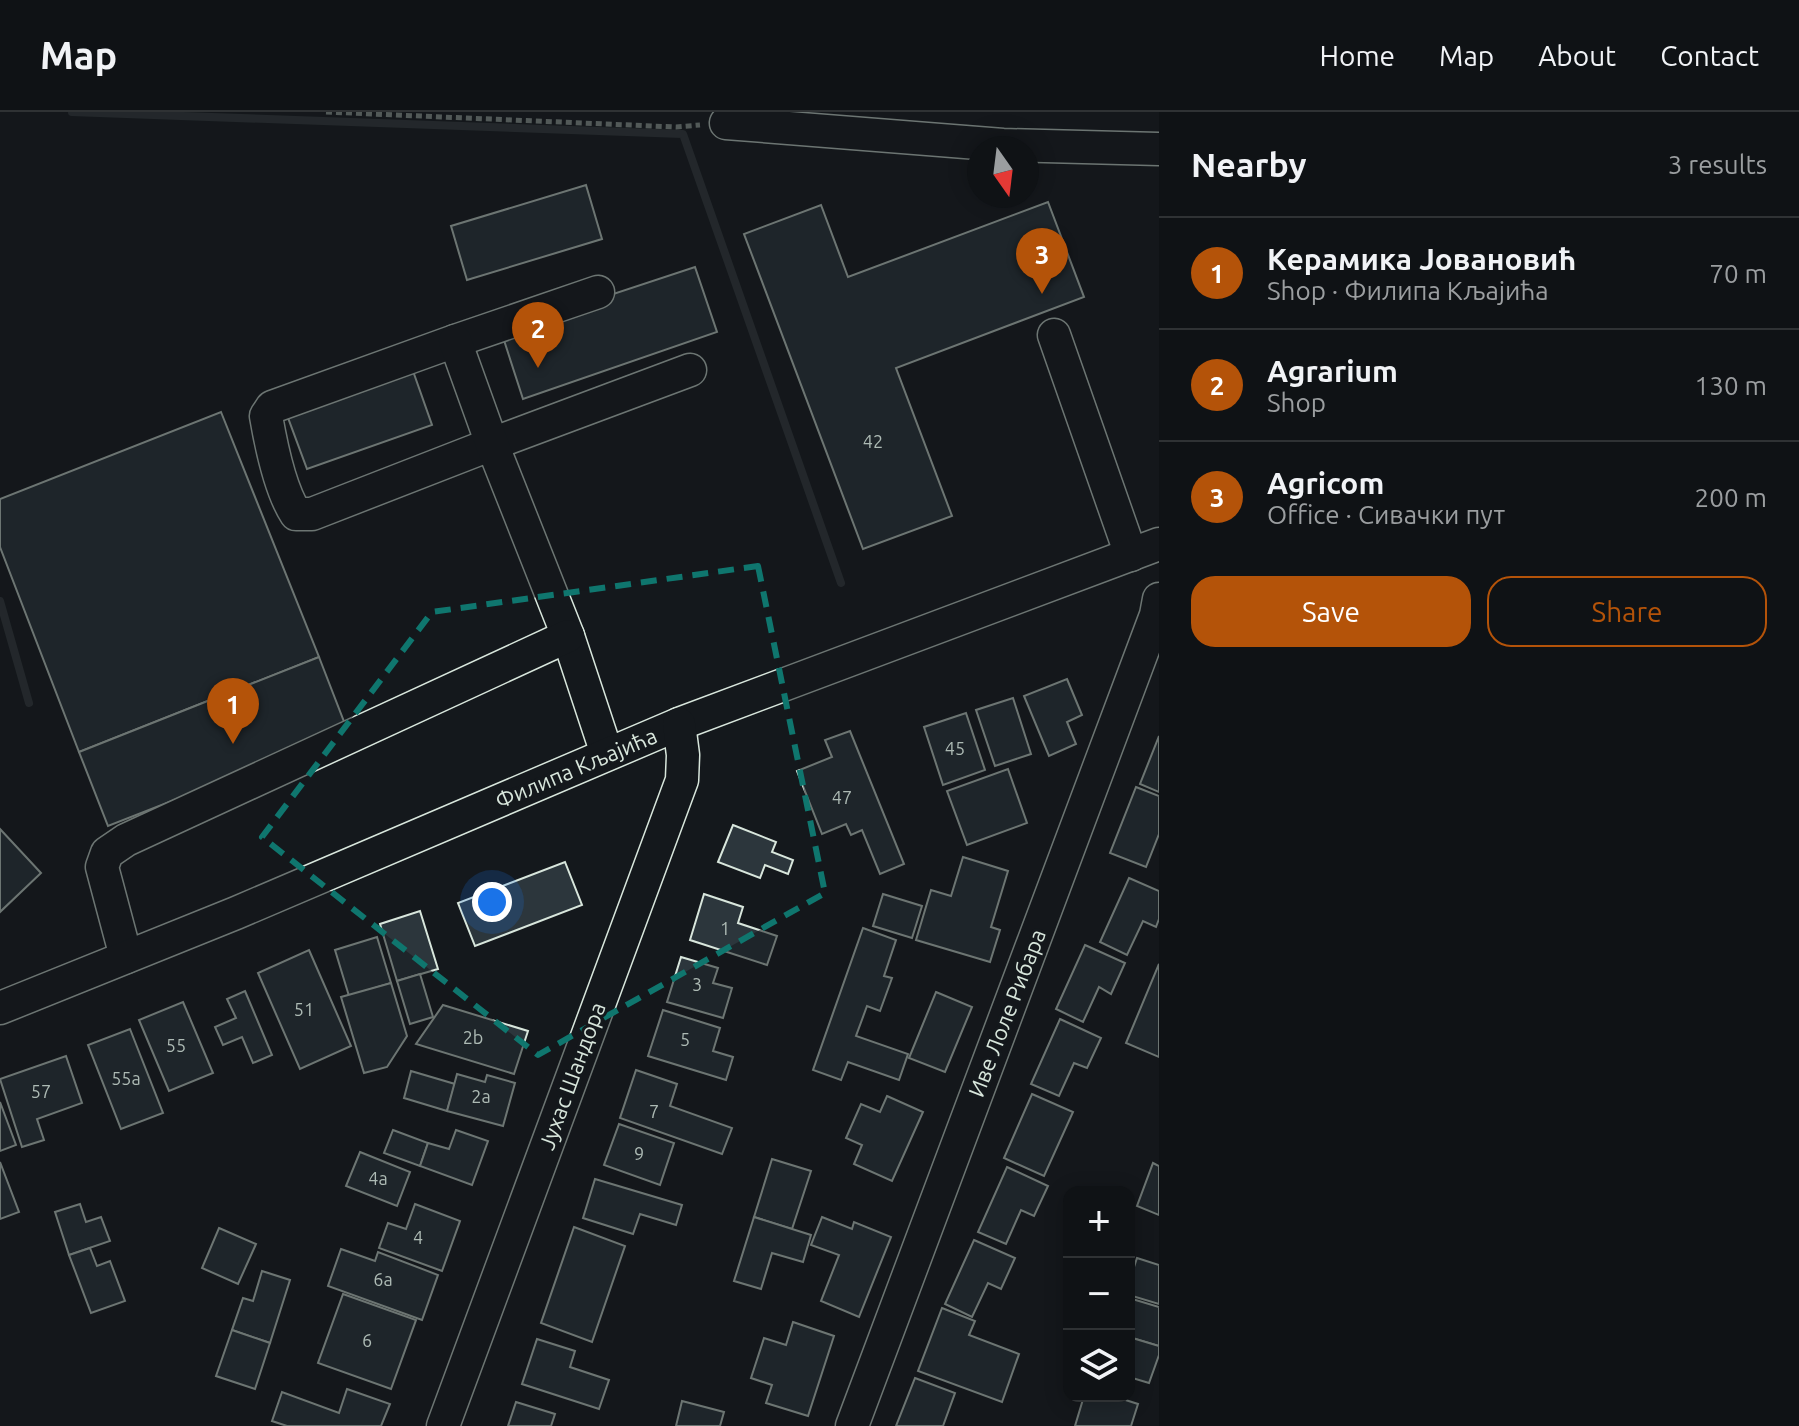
<!DOCTYPE html>
<meta charset="utf-8">
<style>
body{margin:0;font-family:Ubuntu,sans-serif;background:#181b1e;color:#f1f3f6}
.controls{position:absolute;right:24px;bottom:24px;display:grid;overflow:hidden;border-radius:16px;box-shadow:0 4px 20px #0003}
.controls button{width:72px;height:72px;display:grid;place-items:center;padding:0;border:0;border-bottom:2px solid #2f3234;background:#0f1215;color:#f1f3f6;font:40px sans-serif}
.compass{position:absolute;left:967px;top:24px;width:72px;height:72px;border-radius:50%;background:#0f1215;box-shadow:0 4px 20px #0003;rotate:166deg}
.you{position:absolute;left:492px;top:790px;width:28px;height:28px;margin:-20px;border:6px solid #fff;border-radius:50%;background:#1a73e8;box-shadow:0 0 0 12px #1a73e833}
.badge{display:grid;place-items:center;width:52px;height:52px;border-radius:50%;background:#b45309;color:#fff;font-size:26px;font-weight:700}
.pin{position:absolute;translate:-50% -66px;filter:drop-shadow(0 2px 4px #0008)}
.pin::after{content:'';position:absolute;top:42px;width:28px;height:24px;background:inherit;clip-path:polygon(0 0,100% 0,50% 100%)}
.list{margin:0;padding:0;list-style:none}
h2{display:flex;justify-content:space-between;align-items:center;height:104px;margin:0;padding:0 32px;font-size:34px}
h2 small{font-size:26px;font-weight:400;color:#9b9ea0}
.list li{display:grid;grid-template-columns:52px 1fr auto;gap:24px;align-items:center;box-sizing:border-box;height:112px;padding:0 32px;border-top:2px solid #2f3234}
.list b{display:block;font-size:30px;white-space:nowrap}
.list p{margin:0;font-size:26px;white-space:nowrap;color:#9b9ea0}
.list em{font-size:26px;font-style:normal;color:#9b9ea0}
.actions{display:flex;gap:16px;padding:24px 32px}
.actions a{flex:1;padding:18px 0;border:2px solid #b45309;border-radius:24px;text-align:center;font-size:28px;color:#b45309}
.actions .main{background:#b45309;color:#fff}
.icon{flex:none;width:44px;height:44px;fill:none;stroke:currentColor;stroke-width:2;stroke-linecap:round;stroke-linejoin:round}
.map{position:relative;flex:none;width:1159px;height:1314px;overflow:hidden}
header{display:flex;align-items:center;gap:48px;box-sizing:border-box;height:112px;padding:0 40px;background:#0f1215;border-bottom:2px solid #2f3234}
header strong{font-size:38px}
nav{display:flex;gap:44px;margin-inline-start:auto;font-size:28px}
main{display:flex}
aside{flex:1;background:#0f1215}
.map>svg:first-child{display:block}
</style>
<header>
<strong>Map</strong>
<nav><a>Home</a><a>Map</a><a>About</a><a>Contact</a></nav>
</header>
<main>
<div class="map">
<svg width="1159" height="1314" viewBox="0 0 1159 1314">
<rect width="100%" height="100%" fill="#14181c"/>
<g fill="none" stroke-linecap="round" stroke-linejoin="round">
<g stroke="#363b3e" stroke-width="8">
<path d="M72 0 683 22 841 471"/>
<path d="M0 489 29 591"/>
</g>
</g>
<g fill="#2c363c" stroke="#d8e6dc" stroke-width="2">
<path d="M586 73 602 127 467 168 451 114Z"/>
<path d="M1048 90 1084 185 896 256 952 404 863 437 744 122 821 93 848 165Z"/>
<path d="M695 155 717 220 523 287 501 219Z"/>
<path d="M413 259 432 313 307 357 287 303Z"/>
<path d="M221 300 319 545 79 640 0 435V387Z"/>
<path d="M319 545 348 620 108 714 79 640Z"/>
<path d="M1067 567 1082 603 1067 610 1076 632 1049 644 1024 584Z"/>
<path d="M1013 586 1031 642 995 654 976 598Z"/>
<path d="M966 601 985 658 943 673 924 615Z"/>
<path d="M850 619 904 752 880 762 862 718 851 723 846 712 822 722 797 659 832 645 825 628Z"/>
<path d="M1159 624V680L1140 672Z"/>
<path d="M1008 657 1027 711 967 733 947 679Z"/>
<path d="M1136 675 1159 684V722L1146 755 1110 741Z"/>
<path d="M733 713 776 730 772 740 793 748 788 762 765 753 760 766 718 750Z"/>
<path d="M0 717 41 761 0 800Z"/>
<path d="M963 745 1008 759 991 815 1000 818 990 850 916 828 931 778 951 784Z"/>
<path d="M565 750 582 793 475 834 458 791Z"/>
<path d="M1129 766 1159 779V807L1156 815 1143 809 1127 843 1100 830Z"/>
<path d="M704 782 743 795 738 811 777 824 767 853 690 828Z"/>
<path d="M883 782 922 794 912 826 873 814Z"/>
<path d="M420 799 438 857 397 869 380 812Z"/>
<path d="M863 816 896 828 884 864 892 866 880 899 867 894 856 924 908 942 899 968 848 950 841 968 813 958Z"/>
<path d="M377 825 391 871 349 884 335 838Z"/>
<path d="M1085 833 1125 851 1111 882 1099 875 1083 910 1056 897Z"/>
<path d="M309 838 351 934 300 957 258 861Z"/>
<path d="M681 845 718 856 713 871 732 876 723 906 667 890Z"/>
<path d="M1159 852V945L1126 931Z"/>
<path d="M420 862 433 905 410 912 397 869Z"/>
<path d="M391 871 407 924 387 955 364 961 341 885Z"/>
<path d="M245 879 272 943 253 951 242 925 223 933 215 915 236 906 227 887Z"/>
<path d="M936 880 972 895 945 960 909 946Z"/>
<path d="M183 890 213 961 169 979 139 908Z"/>
<path d="M443 893 528 919 514 962 416 932Z"/>
<path d="M663 898 720 916 713 939 733 945 726 968 648 944Z"/>
<path d="M1060 907 1101 926 1087 956 1074 951 1059 984 1031 972Z"/>
<path d="M130 917 163 1001 121 1017 88 933Z"/>
<path d="M66 944 82 991 37 1007 44 1028 22 1035 0 967Z"/>
<path d="M636 958 677 972 670 994 732 1016 722 1042 620 1006Z"/>
<path d="M411 959 455 972 447 999 404 986Z"/>
<path d="M457 962 485 970 487 963 515 971 503 1014 447 999Z"/>
<path d="M1032 982 1073 1000 1044 1064 1004 1046Z"/>
<path d="M887 984 923 1000 892 1069 854 1052 862 1033 846 1026 861 992 880 1000Z"/>
<path d="M0 990 16 1033 0 1039Z"/>
<path d="M619 1012 674 1031 660 1073 604 1053Z"/>
<path d="M393 1018 428 1031 420 1054 384 1041Z"/>
<path d="M456 1018 488 1029 472 1073 420 1054 428 1031 449 1037Z"/>
<path d="M360 1040 410 1060 397 1094 346 1074Z"/>
<path d="M772 1047 811 1059 792 1117 754 1105Z"/>
<path d="M0 1050 19 1100 0 1107Z"/>
<path d="M1153 1051 1159 1054V1103L1137 1094Z"/>
<path d="M1007 1055 1048 1074 1034 1104 1021 1098 1006 1132 978 1120Z"/>
<path d="M595 1067 682 1093 676 1113 640 1102 633 1122 583 1106Z"/>
<path d="M80 1092 86 1110 101 1105 110 1129 69 1143 55 1100Z"/>
<path d="M415 1092 460 1109 442 1159 379 1136 388 1111 406 1117Z"/>
<path d="M754 1105 811 1123 803 1150 772 1141 761 1177 734 1169Z"/>
<path d="M822 1105 852 1117 854 1110 891 1125 859 1205 821 1189 839 1143 811 1133Z"/>
<path d="M574 1115 625 1134 592 1230 541 1211Z"/>
<path d="M219 1116 256 1132 238 1172 202 1156Z"/>
<path d="M974 1128 1015 1146 1001 1177 988 1171 972 1205 945 1192Z"/>
<path d="M90 1136 97 1154 110 1149 125 1189 91 1201 69 1143Z"/>
<path d="M341 1137 375 1149 378 1140 438 1163 422 1208 328 1174Z"/>
<path d="M1137 1146 1159 1153V1192L1129 1183V1170Z"/>
<path d="M262 1159 290 1168 270 1231 232 1218 243 1186 253 1189Z"/>
<path d="M343 1182 416 1208 391 1277 318 1251Z"/>
<path d="M1129 1186 1159 1195V1234L1129 1225Z"/>
<path d="M942 1196 975 1209 969 1223 1019 1242 1002 1290 918 1259Z"/>
<path d="M793 1210 834 1224 808 1304 766 1291 772 1273 751 1266 764 1226 786 1233Z"/>
<path d="M232 1218 270 1231 255 1277 216 1264Z"/>
<path d="M1129 1225 1159 1234V1243L1149 1271 1129 1265Z"/>
<path d="M537 1227 575 1239 570 1255 609 1268 599 1297 522 1272Z"/>
<path d="M915 1266 955 1281 943 1314H896Z"/>
<path d="M347 1277 390 1292 381 1314H287L272 1309 282 1280 339 1301Z"/>
<path d="M1084 1284H1113L1138 1292 1131 1314H1075Z"/>
<path d="M682 1289 724 1300 720 1314H676Z"/>
<path d="M516 1290 555 1302 551 1314H508Z"/>
</g>
<g fill="none" stroke-linecap="round" stroke-linejoin="round">
<g stroke="#d8e6dc" stroke-width="35">
<g id="minor">
<path d="M726 11 1003 33 1159 37"/>
<path d="M598 180 455 229 272 295 266 304C271 333 280 378 296 402H312L492 332 690 258"/>
<path d="M1054 223 1131 443"/>
<path d="M455 229 492 332 568 524 607 642"/>
<path d="M126 845 102 755 107 741 126 728 568 524"/>
<path d="M0 896 236 801 679 612 1159 432"/>
<path d="M443 1314 682 668 683 643 679 612"/>
<path d="M852 1314 1156 503 1159 487"/>
</g>
</g>
<path stroke="#9da8a2" stroke-width="5" stroke-dasharray="6 4" stroke-linecap="butt" d="M326 0 676 15 700 13"/>
<use href="#minor" stroke="#14181c" stroke-width="32"/>
</g>
<path d="M0 0H1159V1314H0ZM758 454 825 781 538 943 262 725 432 500Z" fill="#14181c" fill-opacity=".55" fill-rule="evenodd"/>
<path fill="none" stroke="#0f766e" stroke-width="6" stroke-dasharray="16 10" stroke-linejoin="round" d="M758 454 825 781 538 943 262 725 432 500Z"/>
<g text-anchor="middle" stroke-width="6" stroke-linejoin="round" paint-order="stroke">
<g font-size="18" fill="#adbab4">
<text x="873" y="336">42</text>
<text x="955" y="643">45</text>
<text x="842" y="692">47</text>
<text x="725" y="823">1</text>
<text x="697" y="879">3</text>
<text x="304" y="904">51</text>
<text x="473" y="932">2b</text>
<text x="685" y="934">5</text>
<text x="176" y="940">55</text>
<text x="126" y="973">55a</text>
<text x="41" y="986">57</text>
<text x="481" y="991">2a</text>
<text x="654" y="1006">7</text>
<text x="639" y="1048">9</text>
<text x="378" y="1073">4a</text>
<text x="418" y="1132">4</text>
<text x="383" y="1174">6a</text>
<text x="367" y="1235">6</text>
</g>
<g font-size="22" fill="#d8e6dc" stroke="#14181c">
<text transform="translate(576 656) rotate(-23)" y="8">Филипа Кљајића</text>
<text transform="translate(1007 901) rotate(-69)" y="8">Иве Лоле Рибара</text>
<text transform="translate(572 964) rotate(-70)" y="8">Јухас Шандора</text>
</g>
</g>
</svg>
<div class="controls">
<button>+</button>
<button>−</button>
<button><svg class="icon" aria-label="layers" viewBox="0 0 24 24"><path d="M12 4l9 5-9 5-9-5zM3 14l9 5 9-5"/></svg></button>
</div>
<svg class="compass" viewBox="-18 -18 36 36"><path d="M0-13l5 13h-10z" fill="#e53935"/><path d="M0 13l5-13h-10z" fill="#9b9ea0"/></svg>
<div class="you"></div>
<div class="pin badge" style="left:233px;top:632px">1</div>
<div class="pin badge" style="left:538px;top:256px">2</div>
<div class="pin badge" style="left:1042px;top:182px">3</div>
</div>
<aside>
<h2>Nearby<small>3 results</small></h2>
<ul class="list">
<li><span class="badge">1</span><div><b>Керамика Јовановић</b><p>Shop · Филипа Кљајића</p></div><em>70 m</em></li>
<li><span class="badge">2</span><div><b>Agrarium</b><p>Shop</p></div><em>130 m</em></li>
<li><span class="badge">3</span><div><b>Agricom</b><p>Office · Сивачки пут</p></div><em>200 m</em></li>
</ul>
<div class="actions"><a class="main">Save</a><a>Share</a></div>
</aside>
</main>
